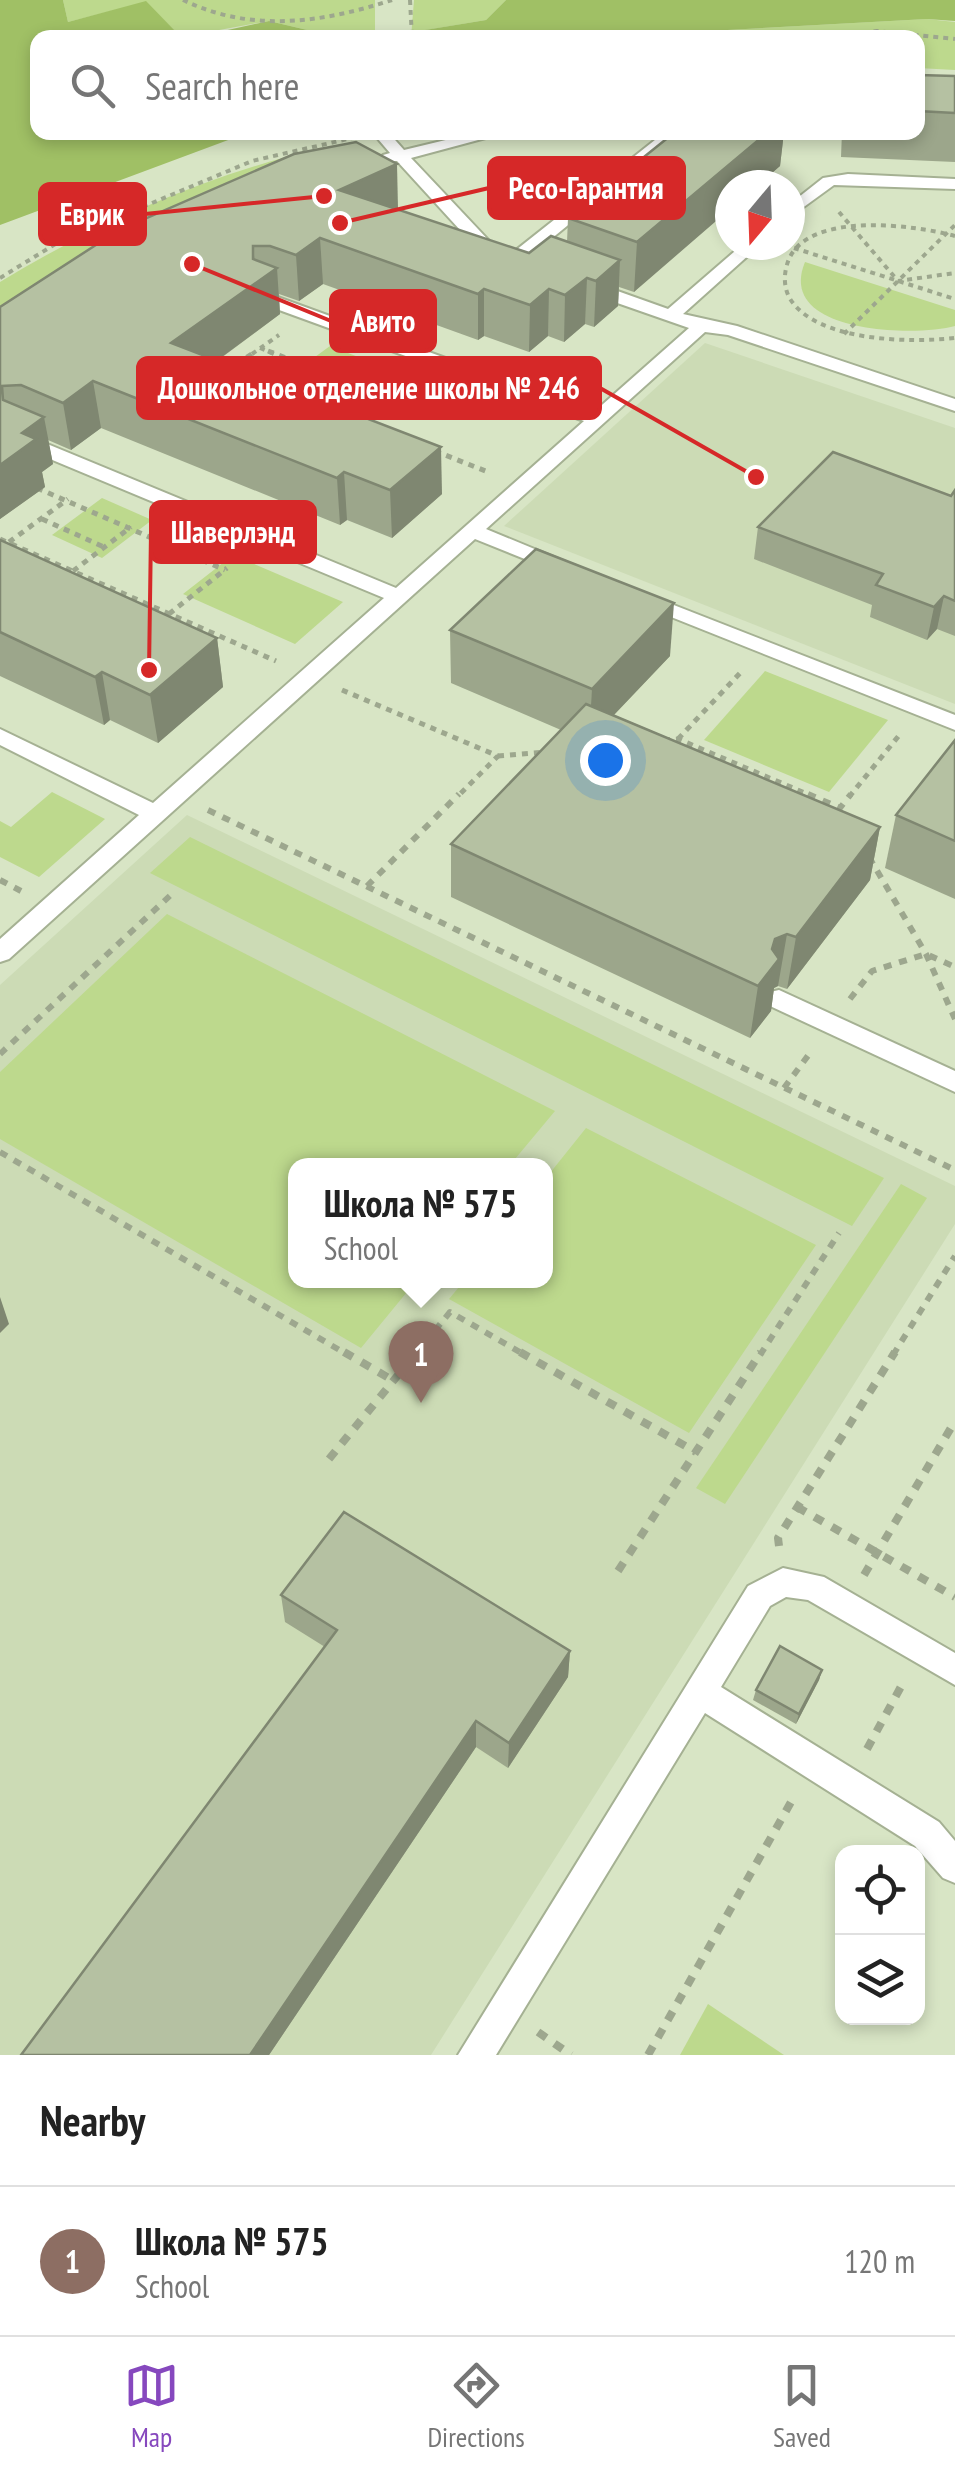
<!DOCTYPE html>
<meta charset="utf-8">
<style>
body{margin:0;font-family:"PT Sans Narrow",sans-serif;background:#f2f2f2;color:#222}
.controls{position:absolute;right:30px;bottom:30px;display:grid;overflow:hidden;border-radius:20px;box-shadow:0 5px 15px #0003}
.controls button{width:90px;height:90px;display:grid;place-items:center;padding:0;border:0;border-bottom:2px solid #e0e0e0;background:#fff;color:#222;font:50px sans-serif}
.compass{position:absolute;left:715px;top:170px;width:90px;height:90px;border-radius:50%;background:#fff;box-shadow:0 5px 15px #0003;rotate:199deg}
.you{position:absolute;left:605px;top:760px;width:35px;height:35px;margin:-25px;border:8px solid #fff;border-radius:50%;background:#1a73e8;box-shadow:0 0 0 15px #1a73e833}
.badge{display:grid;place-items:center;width:65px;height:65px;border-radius:50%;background:#8648be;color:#fff;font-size:32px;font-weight:700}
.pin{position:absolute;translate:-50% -82px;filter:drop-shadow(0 2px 5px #0008)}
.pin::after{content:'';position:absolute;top:52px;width:35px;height:30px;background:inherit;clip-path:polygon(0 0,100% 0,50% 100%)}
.popup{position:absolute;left:288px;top:1158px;width:265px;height:130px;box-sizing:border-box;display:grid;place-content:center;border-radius:20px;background:#fff;filter:drop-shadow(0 2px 8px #0005);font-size:32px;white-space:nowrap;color:#767676}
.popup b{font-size:38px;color:#222}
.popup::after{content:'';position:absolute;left:50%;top:100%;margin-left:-20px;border:20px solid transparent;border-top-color:#fff}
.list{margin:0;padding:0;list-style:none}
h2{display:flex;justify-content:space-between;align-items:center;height:130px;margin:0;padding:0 40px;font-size:42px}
h2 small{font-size:32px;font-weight:400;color:#767676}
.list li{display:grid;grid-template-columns:65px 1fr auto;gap:30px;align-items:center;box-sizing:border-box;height:150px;padding:0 40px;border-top:2px solid #e0e0e0}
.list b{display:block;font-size:38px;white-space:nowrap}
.list p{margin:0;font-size:32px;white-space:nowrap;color:#767676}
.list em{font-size:32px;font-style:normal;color:#767676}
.icon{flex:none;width:55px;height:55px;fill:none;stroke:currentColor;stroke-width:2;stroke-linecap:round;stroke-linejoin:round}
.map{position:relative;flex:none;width:955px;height:2055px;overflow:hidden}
.search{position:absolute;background:#fff;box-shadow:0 5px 15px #0003;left:30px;right:30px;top:30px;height:110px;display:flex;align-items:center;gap:25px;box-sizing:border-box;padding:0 35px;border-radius:20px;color:#767676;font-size:38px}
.sheet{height:280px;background:#fff}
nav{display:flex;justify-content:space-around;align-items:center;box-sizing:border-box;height:140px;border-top:2px solid #e0e0e0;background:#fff;font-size:28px;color:#767676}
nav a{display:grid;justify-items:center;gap:5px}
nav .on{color:#8648be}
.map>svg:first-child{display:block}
</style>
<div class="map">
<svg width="955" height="2055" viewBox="0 0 955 2055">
<rect width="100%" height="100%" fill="#d8e5c5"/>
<g fill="#ccdbb5" fill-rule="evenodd">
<path d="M705 343 955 428V704L504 526Z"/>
<path d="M187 815 955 1186V1224L431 2055H0V985ZM296 1166H546V1280H296Z"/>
</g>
<g fill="#bdd98d">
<path d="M63 0H375V37H337L269 21 181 37 146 2 68 22Z"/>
<path d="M414 0H506L486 20 414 32 416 37 411 38Z"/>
<path d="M927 19 955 22V70L918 68V38H664L691 32Z"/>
<path d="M322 148 335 161 0 308V282C98 222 210 174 322 148Z"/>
<path d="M805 262 955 310V326C915 337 775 334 805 262Z"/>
<path d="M330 346 379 365 385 367 345 398 289 376Z"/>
<path d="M102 498 152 520 102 558 52 535Z"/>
<path d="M233 555 240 558 343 602 295 644 183 594Z"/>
<path d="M765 671 888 720 829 792 704 740Z"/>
<path d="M52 792 105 819 39 877 0 857V821L11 827Z"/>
<path d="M190 837 884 1178 852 1226 150 873Z"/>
<path d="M167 914 555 1111 510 1165 296 1166V1280L416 1281 361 1348 0 1139V1072Z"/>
<path d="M586 1128 816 1245 689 1433 449 1299 464 1281 546 1280V1178Z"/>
<path d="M901 1184 927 1198 725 1504 696 1488Z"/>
<path d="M708 2004 784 2055H680Z"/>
</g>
<g fill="#a0c065">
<path d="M0 0H63L68 22 146 1 181 37 38 38V132L247 133 0 225Z"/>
<path d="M506 0H955V21L927 19 691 32 664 38H416L413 32 486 20Z"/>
<path d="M269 21 337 37H196Z"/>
</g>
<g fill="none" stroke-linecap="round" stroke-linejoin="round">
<g stroke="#a5b193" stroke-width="4">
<g id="lane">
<path d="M372 132H388L404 150 479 132H508L411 158 494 246 505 252V260H493L482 254 397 161H383V155L390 153Z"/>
<path d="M665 132H682L518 266H506V258L593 189 513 164V158L602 182Z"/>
<path d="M848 174 955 179V189L834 185 790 217V204L823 178Z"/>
<path d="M742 245H760L683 314 737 326 955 399V411L728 335 705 332 486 529 566 562V570H552L475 539 9 959 0 962V939L139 815 0 745V729L153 803 384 598 14 444V436H28L396 588 584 421 260 303V295H272L594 412 689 328 583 291V283H595L668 309Z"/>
<path d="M643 593 955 715V730L636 603 633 599 636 595Z"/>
<path d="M779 990 955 1071V1092L770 1006 767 999 770 992Z"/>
<path d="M783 1568 824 1577 955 1653V1685L808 1600 786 1597 770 1606 721 1687 939 1822 955 1841V1883L943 1878 915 1846 705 1713 496 2055H458L748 1586Z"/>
</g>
</g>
<g stroke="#9da78e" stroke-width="4" stroke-dasharray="5 5" stroke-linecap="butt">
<path d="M183 0C252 33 321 23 392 0"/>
<path d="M410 0 412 38"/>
<path d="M824 38 877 31 955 39"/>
<path d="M839 212 898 281 955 273"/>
<path d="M955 236C915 225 810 211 789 259 784 271 783 285 789 297 814 342 911 343 955 338"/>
<path d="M794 248 955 299"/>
<path d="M0 278 57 243 252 161 352 138"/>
<path d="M844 334 955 225"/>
<path d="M260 348 274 354"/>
<path d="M252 354 279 335"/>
</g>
<g stroke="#9da78e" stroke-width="5" stroke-dasharray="6 6" stroke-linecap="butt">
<path d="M268 351 353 384"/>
<path d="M227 371 256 351"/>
<path d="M322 407 373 369"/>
<path d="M435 451 488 472"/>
<path d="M37 488 225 570"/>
<path d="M42 519 104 547"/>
<path d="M0 539 276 661"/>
<path d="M9 542 68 499"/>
<path d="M73 571 131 527"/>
<path d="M169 614 227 568"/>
<path d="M342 690 498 756 457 797"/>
<path d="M678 739 742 671"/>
<path d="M664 740 678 739 814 797"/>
<path d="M498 756 547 752"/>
<path d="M849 797 901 733"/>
</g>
<g stroke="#9da78e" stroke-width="6" stroke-dasharray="8 8" stroke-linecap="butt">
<path d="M808 794 840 808 851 794"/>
<path d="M208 810 955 1170"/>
<path d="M869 857 926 954 955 1019"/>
<path d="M0 880 21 891"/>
<path d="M367 886 459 794"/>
<path d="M850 999 872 971 926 954 955 967"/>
<path d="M0 1054 174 892"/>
<path d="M784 1088 810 1053"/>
<path d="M0 1152 348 1355"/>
<path d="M415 1355 450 1312 525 1355"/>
<path d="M760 1355 839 1233"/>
<path d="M893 1355 955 1256"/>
</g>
<g stroke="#9da78e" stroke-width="8" stroke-dasharray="10 10" stroke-linecap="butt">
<path d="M344 1352 394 1381"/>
<path d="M520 1352 696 1452"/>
<path d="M329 1459 417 1352"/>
<path d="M797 1507 955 1597"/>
<path d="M779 1546 778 1538 895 1352"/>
<path d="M618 1571 761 1352"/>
<path d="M864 1575 955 1421"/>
<path d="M867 1749 904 1681"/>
<path d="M538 2032 571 2055"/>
<path d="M648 2055 795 1795"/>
</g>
<use href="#lane" fill="#fff" fill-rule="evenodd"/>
</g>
<g fill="#9ca68b">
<path d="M918 75 955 76V162L841 157 842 132H918Z"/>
<path d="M675 132H784L780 166 758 185H730L634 292 619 287 618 306 594 327 585 324 564 342 548 336 529 352 484 336 478 340 323 284 299 301 279 294 280 314 217 361 442 494 392 538 347 520 340 525 101 428 71 450 48 440 53 464 42 472 45 487 0 519V307L398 210 529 253 567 242 568 218Z"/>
<path d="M955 490V636L937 629 927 640 870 617 872 605 754 559 758 527 951 496Z"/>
<path d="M0 540 217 638 223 687 158 743 110 720 104 725 0 676Z"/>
<path d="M450 630 670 656 614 715 880 827 870 880 787 989 778 986 774 988 771 1011 750 1038 451 897V844L561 730 451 683Z"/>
<path d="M955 740V899L885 868 896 815Z"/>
<path d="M281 1595 570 1651 568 1677 508 1768 476 1747 269 2055H21L325 1647 285 1622Z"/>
<path d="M822 1670 819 1680 796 1724 753 1700 756 1690Z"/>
</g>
<g fill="#7f8771">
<path d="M768 132H784L780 166 758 185H730V209L634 292 637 242Z"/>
<path d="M397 164 398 209 339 190Z"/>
<path d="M320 238 323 284 299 301 296 255Z"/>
<path d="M253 246 257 283 277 268 280 314 177 390 171 343 253 259Z"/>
<path d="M620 260 618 306 594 327 596 281Z"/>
<path d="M587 278 585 324 564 342 565 295Z"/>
<path d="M484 289V336L478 340V294Z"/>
<path d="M549 289 548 336 529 352 530 305Z"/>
<path d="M93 381 101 428 71 450 63 403Z"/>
<path d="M44 417 53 464 42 472 45 487 0 519V465L22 433Z"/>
<path d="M441 447 442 494 392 538 390 490Z"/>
<path d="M344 472 347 520 340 525 337 478Z"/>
<path d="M944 596 937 629 927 640 934 607Z"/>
<path d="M674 603 670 656 589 741 592 689Z"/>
<path d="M217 638 223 687 158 743 150 695Z"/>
<path d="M102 672 110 720 104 725 95 677Z"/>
<path d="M880 827 870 880 787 989 796 937Z"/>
<path d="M787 934 778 986 774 988 771 1011 750 1038 758 986 775 939Z"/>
<path d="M0 1297 9 1324 0 1333Z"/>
<path d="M570 1651 568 1677 508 1768 509 1743Z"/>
<path d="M822 1670 819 1680 796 1724 799 1714Z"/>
<path d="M476 1721V1747L269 2055H250Z"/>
</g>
<g fill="#b5c1a2" stroke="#7f8771" stroke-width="2.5">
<path d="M918 75 955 76V113L918 111Z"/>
<path d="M675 132H768L637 242 568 218Z"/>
<path d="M356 142 397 164 339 190 529 253 551 236 620 260 596 281 587 278 565 295 549 289 530 305 484 289 478 294 320 238 296 255 270 246H253V259L277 268 171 343 441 447 390 490 344 472 337 478 93 381 63 403 21 385 2 386 3 400 44 417 22 433 36 439 0 465V307L119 230 294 154Z"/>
<path d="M833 452 951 496 955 490V601L944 596 934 607 876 585 883 574 758 527Z"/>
<path d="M0 540 217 638 150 695 102 672 95 677 0 632Z"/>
<path d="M536 549 674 603 592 689 450 630Z"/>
<path d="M586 704 880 827 796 937 787 934 775 939 772 949 779 959 758 986 451 844Z"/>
<path d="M955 740V841L896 815Z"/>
<path d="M344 1512 570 1651 509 1743 476 1721 250 2055H21L337 1630 281 1595Z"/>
<path d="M780 1646 822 1670 799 1714 756 1690Z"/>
</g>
<path fill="none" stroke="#d62828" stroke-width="4" d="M340 223L489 188M324 196L145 214M192 264L331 321M756 477L600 388M149 670L151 532"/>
<g fill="#d62828" stroke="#fff" stroke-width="4">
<circle cx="340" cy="223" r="10"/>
<circle cx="324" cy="196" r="10"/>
<circle cx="192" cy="264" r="10"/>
<circle cx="756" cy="477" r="10"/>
<circle cx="149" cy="670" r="10"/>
</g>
<g fill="#d62828" stroke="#d62828" stroke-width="4">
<rect x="489" y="158" width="195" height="60" rx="10"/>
<rect x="40" y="184" width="105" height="60" rx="10"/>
<rect x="331" y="291" width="104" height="60" rx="10"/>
<rect x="138" y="358" width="462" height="60" rx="10"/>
<rect x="151" y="502" width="164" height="60" rx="10"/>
</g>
<g font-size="30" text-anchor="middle" font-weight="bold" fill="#fff">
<text x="586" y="199">Ресо-Гарантия</text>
<text x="92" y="225">Еврик</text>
<text x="383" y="332">Авито</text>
<text x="369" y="399">Дошкольное отделение школы № 246</text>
<text x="233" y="543">Шаверлэнд</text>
</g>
</svg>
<div class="controls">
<button><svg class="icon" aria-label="locate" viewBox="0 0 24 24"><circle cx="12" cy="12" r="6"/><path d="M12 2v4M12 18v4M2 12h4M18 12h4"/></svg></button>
<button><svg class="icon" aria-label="layers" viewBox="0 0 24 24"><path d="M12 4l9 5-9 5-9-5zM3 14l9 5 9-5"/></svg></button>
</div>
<svg class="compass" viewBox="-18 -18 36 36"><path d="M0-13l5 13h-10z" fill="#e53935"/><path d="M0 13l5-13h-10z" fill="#767676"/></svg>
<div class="you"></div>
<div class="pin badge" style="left:421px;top:1403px;background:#8d6e63">1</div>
<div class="popup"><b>Школа № 575</b>School</div>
<div class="search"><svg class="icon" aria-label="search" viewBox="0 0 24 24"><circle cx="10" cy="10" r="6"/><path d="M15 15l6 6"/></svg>Search here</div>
</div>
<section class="sheet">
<h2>Nearby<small></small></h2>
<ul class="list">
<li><span class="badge" style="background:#8d6e63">1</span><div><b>Школа № 575</b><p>School</p></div><em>120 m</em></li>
</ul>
</section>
<nav>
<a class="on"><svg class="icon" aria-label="map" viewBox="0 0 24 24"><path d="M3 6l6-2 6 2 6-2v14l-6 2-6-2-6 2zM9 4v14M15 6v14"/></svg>Map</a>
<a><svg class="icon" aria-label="directions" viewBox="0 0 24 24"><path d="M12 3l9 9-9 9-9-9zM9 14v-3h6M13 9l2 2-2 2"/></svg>Directions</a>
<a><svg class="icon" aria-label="saved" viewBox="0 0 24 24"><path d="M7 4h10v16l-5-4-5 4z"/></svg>Saved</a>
</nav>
